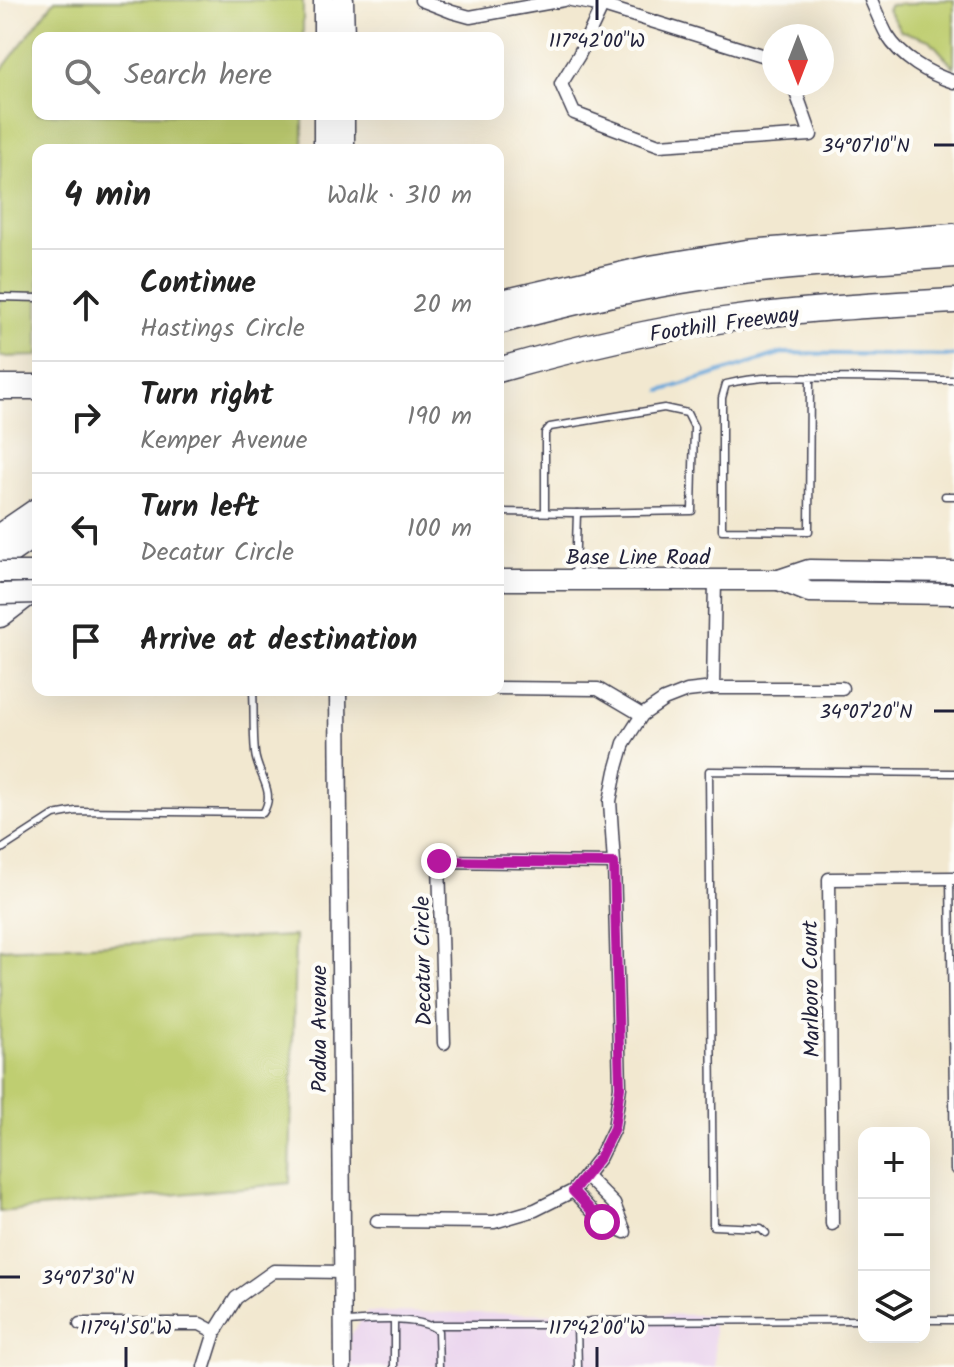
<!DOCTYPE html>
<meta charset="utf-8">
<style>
body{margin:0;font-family:Kalam,sans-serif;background:#f2f2f2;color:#222}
.controls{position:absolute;right:24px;bottom:24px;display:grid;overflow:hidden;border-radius:16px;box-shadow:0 8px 32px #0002}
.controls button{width:72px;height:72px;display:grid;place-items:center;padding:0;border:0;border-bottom:2px solid #e0e0e0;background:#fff;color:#222;font:40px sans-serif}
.compass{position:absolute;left:762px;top:24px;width:72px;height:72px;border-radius:50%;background:#fff;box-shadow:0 8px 32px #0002;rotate:180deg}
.stop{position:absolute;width:24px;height:24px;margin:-18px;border:6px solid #b5179e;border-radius:50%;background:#fff}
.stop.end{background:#b5179e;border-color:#fff;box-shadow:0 2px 8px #0008}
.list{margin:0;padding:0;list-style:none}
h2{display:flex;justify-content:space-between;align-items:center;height:104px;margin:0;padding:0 32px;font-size:34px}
h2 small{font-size:26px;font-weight:400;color:#767676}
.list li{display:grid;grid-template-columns:52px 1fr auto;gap:24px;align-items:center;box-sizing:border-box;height:112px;padding:0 32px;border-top:2px solid #e0e0e0}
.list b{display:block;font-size:30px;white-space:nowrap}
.list p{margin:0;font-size:26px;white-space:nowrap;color:#767676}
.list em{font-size:26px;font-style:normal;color:#767676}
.icon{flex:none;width:44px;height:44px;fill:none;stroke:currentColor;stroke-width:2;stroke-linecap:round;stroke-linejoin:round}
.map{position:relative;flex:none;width:954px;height:1367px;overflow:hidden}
.search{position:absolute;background:#fff;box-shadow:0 8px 32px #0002;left:32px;top:32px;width:472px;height:88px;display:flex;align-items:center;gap:20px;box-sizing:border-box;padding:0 28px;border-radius:16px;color:#767676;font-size:30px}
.panel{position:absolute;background:#fff;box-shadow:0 8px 32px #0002;left:32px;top:144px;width:472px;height:552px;border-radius:16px}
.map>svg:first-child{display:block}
</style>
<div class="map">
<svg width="954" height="1367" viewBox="0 0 954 1367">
<rect width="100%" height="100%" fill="#fdfcf7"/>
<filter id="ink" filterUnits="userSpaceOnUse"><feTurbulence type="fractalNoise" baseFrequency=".0125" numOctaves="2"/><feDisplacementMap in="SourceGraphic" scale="16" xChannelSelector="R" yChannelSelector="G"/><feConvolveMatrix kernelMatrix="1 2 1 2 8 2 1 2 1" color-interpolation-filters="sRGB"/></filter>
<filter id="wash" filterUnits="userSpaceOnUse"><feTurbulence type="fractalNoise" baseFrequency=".006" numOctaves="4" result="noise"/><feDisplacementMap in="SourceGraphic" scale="32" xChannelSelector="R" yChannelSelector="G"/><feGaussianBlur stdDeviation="1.8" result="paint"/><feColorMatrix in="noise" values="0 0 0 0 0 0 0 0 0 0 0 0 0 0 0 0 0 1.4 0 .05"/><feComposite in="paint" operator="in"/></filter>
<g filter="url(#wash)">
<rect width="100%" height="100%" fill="#f2e8d0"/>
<path fill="#e9d2ed" d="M367 1312 711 1315 714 1331 715 1367H351L350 1336Z"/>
<g fill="#bfce71" stroke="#707856" stroke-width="2">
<path d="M55 0H303V38H38V114H303V150H38V356L0 357V72Z"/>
<path d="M924 0H954V67L930 40 901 31 887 9 890 5 912 4Z"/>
<path d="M295 936 290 1183 0 1212V949Z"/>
</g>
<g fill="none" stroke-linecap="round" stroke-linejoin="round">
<path stroke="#67a6d9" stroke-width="4" d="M661 391 782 353 954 356"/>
</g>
</g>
<g filter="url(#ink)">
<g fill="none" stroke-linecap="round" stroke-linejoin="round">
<g stroke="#414051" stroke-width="9">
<g id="service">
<path d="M0 297 38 298"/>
<path d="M810 377 809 531 722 530V398L726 384C761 375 796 377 832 378 867 378 903 379 938 380H954"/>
<path d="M945 496H954"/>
<path d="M498 512 577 513 575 576"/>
<path d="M545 512V433L550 427 664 408 687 413 694 427 692 511 577 513"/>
<path d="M0 850 54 815 76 811 263 813C277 791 257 775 255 753 253 733 254 711 253 690"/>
<path d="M950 878 954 1170"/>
<path d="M766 1233 761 1228 713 1226 709 771 954 773"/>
<path d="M924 1320H954"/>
<path d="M345 1322C367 1321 422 1315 438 1331L439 1367"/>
<path d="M432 1325H577L590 1321 864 1320"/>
<path d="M577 1325 578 1367"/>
<path d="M394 1367V1321"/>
</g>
</g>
<g stroke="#414051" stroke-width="15">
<g id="minor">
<path d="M421 0 452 12 470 17 564 0"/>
<path d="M571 0 603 6 774 59"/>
<path d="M605 0 579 55 561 84 574 113 659 145 811 135 793 84"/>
<path d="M871 0C876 11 881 24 887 35 901 58 929 74 954 82"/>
<path d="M498 688 598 689 642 715"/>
<path d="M713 688 715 580"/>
<path d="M444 1043 439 861 614 863"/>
<path d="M573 1191 602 1222 625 1232 614 1204 586 1176"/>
<path d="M377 1221 494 1222 535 1210 573 1191 600 1157 614 1128 620 1087 614 863 610 801 616 771 624 743 642 715 664 700 687 691 713 688H842"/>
<path d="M832 1224 829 879 954 878"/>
<path d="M80 1324H200L215 1332"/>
<path d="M204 1367 215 1332 236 1298 274 1271 342 1272"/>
</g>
</g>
<g stroke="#414051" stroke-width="19">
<path id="tertiary" d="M338 690 343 1367"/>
</g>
<g stroke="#414051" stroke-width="23">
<g id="primary">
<path d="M324 0V38"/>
<path d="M343 0 344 38"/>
<path d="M324 114V150"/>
<path d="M344 114V150"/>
<path d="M498 580H779L809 570 954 572"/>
<path d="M779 580 809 592 954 594"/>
</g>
</g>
<g stroke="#414051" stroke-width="27">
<g id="motorway">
<path d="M498 303 650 268 747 252 954 236"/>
<path d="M498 322C561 305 624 290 688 280 776 265 865 262 954 255"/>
<path d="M498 370C572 349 647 331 724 320 800 309 877 305 954 301"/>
<path d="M0 387H38"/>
<path d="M0 536 38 510"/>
<path d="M0 558 38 532"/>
<path d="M0 615 38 586"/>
</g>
</g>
<use href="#service" stroke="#fff" stroke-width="6"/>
<use href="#minor" stroke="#fff" stroke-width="12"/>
<use href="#tertiary" stroke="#fff" stroke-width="16"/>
<use href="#primary" stroke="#fff" stroke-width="20"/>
<use href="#motorway" stroke="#fff" stroke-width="24"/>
<g stroke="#414051" stroke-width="23" stroke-linecap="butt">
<g id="primary-bridge">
<path d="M0 572H38"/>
<path d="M0 594 38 593"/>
</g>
</g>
<use href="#primary-bridge" stroke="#fff" stroke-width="20"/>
</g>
</g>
<g fill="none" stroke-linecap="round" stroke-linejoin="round" filter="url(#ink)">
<path stroke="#b5179e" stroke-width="10" d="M439 861 614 863 620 1087 614 1128 600 1157 573 1191 602 1222"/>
</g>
<path fill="none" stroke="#22223b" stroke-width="3" d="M597 0V20M934 145H954M934 711H954M0 1277H20M126 1347V1367M597 1347V1367"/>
<g text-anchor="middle" stroke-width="8" stroke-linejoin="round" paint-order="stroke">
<g font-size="22" fill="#22223b" stroke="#fdfcf7">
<text transform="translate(724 323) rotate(-8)" y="8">Foothill Freeway</text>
<text x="638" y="564">Base Line Road</text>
<text transform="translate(422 961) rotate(-91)" y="8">Decatur Circle</text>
<text transform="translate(810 989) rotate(-91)" y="8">Marlboro Court</text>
<text transform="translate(318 1029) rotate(-90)" y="8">Padua Avenue</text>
</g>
</g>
<g font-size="20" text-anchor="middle" fill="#22223b" stroke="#fdfcf7" stroke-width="8" stroke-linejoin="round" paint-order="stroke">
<text x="597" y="47">117°42'00"W</text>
<text x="866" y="152">34°07'10"N</text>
<text x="866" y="718">34°07'20"N</text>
<text x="88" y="1284">34°07'30"N</text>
<text x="126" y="1334">117°41'50"W</text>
<text x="597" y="1334">117°42'00"W</text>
</g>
</svg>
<div class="controls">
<button>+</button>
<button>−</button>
<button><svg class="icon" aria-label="layers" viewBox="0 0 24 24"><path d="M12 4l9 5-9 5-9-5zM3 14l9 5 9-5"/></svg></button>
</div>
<svg class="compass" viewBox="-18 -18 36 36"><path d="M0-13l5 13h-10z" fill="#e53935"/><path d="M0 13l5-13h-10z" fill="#767676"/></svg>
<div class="stop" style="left:602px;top:1222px"></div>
<div class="stop end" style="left:439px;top:861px"></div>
<div class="search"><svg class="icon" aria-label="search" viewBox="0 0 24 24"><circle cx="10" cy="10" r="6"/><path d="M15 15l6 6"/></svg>Search here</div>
<section class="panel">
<h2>4 min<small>Walk · 310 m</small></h2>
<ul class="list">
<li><svg class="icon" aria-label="ahead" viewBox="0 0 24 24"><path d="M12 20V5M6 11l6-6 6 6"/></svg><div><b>Continue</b><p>Hastings Circle</p></div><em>20 m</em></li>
<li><svg class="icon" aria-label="right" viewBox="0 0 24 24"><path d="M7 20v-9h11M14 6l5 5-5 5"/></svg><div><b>Turn right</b><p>Kemper Avenue</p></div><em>190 m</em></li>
<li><svg class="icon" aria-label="left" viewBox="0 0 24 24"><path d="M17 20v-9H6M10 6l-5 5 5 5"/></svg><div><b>Turn left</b><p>Decatur Circle</p></div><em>100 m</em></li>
<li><svg class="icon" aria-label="arrive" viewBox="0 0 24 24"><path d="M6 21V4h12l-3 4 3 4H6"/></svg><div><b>Arrive at destination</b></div></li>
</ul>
</section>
</div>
